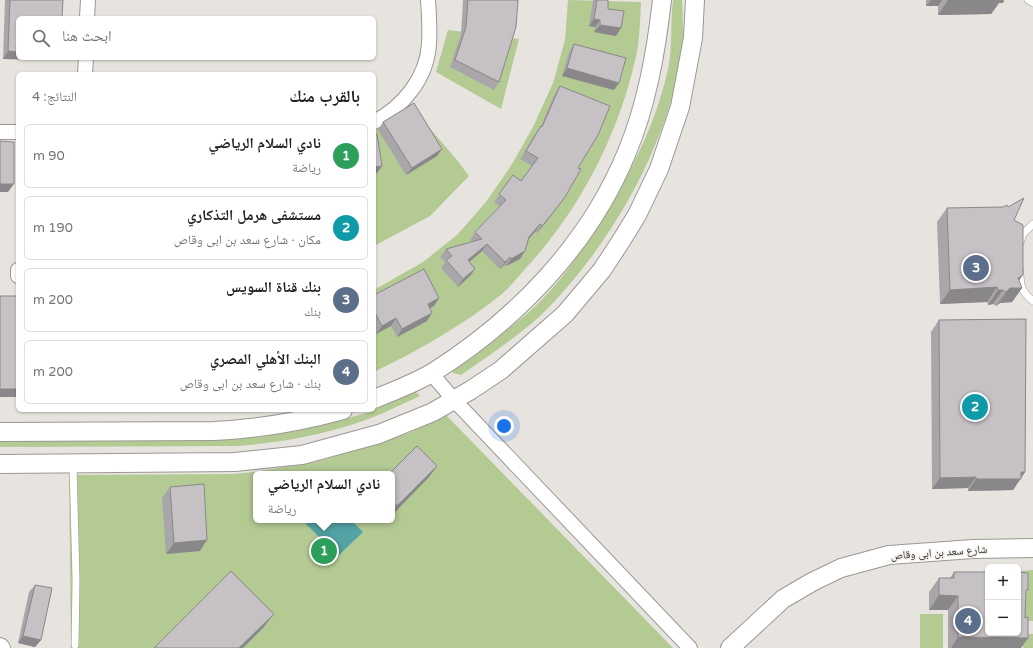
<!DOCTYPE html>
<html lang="ar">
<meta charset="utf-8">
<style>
body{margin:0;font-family:"Varela Round","Noto Naskh Arabic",sans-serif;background:#f2f2f2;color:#202124;direction:rtl}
.controls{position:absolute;right:12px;bottom:12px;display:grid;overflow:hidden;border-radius:6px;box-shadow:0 1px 3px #0004}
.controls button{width:36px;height:36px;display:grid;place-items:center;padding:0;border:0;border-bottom:1px solid #e0e0e0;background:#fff;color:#202124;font:20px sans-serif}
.you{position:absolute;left:504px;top:426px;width:14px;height:14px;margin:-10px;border:3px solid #fff;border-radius:50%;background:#1a73e8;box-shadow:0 0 0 6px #1a73e833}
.badge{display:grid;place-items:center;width:26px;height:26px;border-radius:50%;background:#337565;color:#fff;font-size:13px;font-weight:700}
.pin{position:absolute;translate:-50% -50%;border:2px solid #fff;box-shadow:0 1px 4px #0006}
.popup{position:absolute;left:253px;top:471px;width:142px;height:52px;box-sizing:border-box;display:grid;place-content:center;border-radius:6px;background:#fff;filter:drop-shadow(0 1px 3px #0005);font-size:13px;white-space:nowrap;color:#757577}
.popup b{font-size:15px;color:#202124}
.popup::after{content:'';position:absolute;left:50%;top:100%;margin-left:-8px;border:8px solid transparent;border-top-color:#fff}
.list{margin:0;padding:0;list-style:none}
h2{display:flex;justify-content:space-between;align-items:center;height:52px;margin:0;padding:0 16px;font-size:17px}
h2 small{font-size:13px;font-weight:400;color:#757577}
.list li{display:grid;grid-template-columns:26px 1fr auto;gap:12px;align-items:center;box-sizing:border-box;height:64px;margin:0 8px 8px;padding:0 8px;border:1px solid #e0e0e0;border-radius:6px}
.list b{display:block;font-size:15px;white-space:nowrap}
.list p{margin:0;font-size:13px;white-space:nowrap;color:#757577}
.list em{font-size:13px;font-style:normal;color:#757577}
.icon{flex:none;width:22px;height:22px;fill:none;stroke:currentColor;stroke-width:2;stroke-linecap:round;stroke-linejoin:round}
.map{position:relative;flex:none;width:1033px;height:648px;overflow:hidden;direction:ltr}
.search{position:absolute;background:#fff;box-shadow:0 1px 3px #0004;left:16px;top:16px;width:360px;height:44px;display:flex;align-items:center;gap:10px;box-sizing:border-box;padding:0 14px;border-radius:6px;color:#757577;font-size:15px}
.panel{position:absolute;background:#fff;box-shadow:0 1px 3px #0004;left:16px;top:72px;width:360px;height:340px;border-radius:6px;direction:rtl}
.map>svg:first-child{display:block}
</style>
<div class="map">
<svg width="1033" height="648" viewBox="0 0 1033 648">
<rect width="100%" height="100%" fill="#e7e3de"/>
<g fill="#b4ca93" fill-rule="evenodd">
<path d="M568 0 641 2C640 20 640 39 636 56 619 134 580 210 525 269 518 277 511 286 503 293 464 325 419 350 374 372V290L423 262 457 235 486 202 512 164 533 127 553 83 565 40Z"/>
<path d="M673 0H682C683 19 684 38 681 58 666 149 607 251 541 315 516 338 488 356 461 375L453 373 452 366C477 349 505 333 528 313 556 288 578 257 598 225 628 178 656 125 668 69 673 47 670 23 673 0Z"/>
<path d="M448 30 519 39 501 109 436 72Z"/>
<path d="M409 104 457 160 469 176 430 216 374 246V125Z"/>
<path d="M414 390 420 396C407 402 394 408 381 414 336 433 286 442 238 446L0 447V440L260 437 326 424 370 412Z"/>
<path d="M71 410H207V412Z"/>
<path d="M445 414 673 648H71L69 475 234 474 253 472 316 462 371 446 412 432ZM256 474H392V520H256Z"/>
<path d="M1033 570V621H1021V571Z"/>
<rect x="920" y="614" width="23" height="34"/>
<rect x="1023" y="634" width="10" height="14"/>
</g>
<path fill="#53a3a5" d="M302 520H351L363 532 338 556Z"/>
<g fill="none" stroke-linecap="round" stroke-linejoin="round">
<g stroke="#9b9894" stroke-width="8">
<g id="service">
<path d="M1028 0 1033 3"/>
<path d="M1020 243 1023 234 1033 224"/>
<path d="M1020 271C1020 286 1021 291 1033 301"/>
<path d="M73 464 76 580 75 645"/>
</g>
</g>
<g stroke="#9b9894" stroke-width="16">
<g id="minor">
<path d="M87 18 88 0"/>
<path d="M85 74 86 58"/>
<path d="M374 122C403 107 427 78 429 44 430 29 429 14 428 0"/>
<path d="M0 132H18"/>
<path d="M18 270V276"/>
<path d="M431 373 454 400 690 648"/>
</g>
</g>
<g stroke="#9b9894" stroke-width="20">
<g id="tertiary">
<path d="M374 399C392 392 416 382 432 373 516 320 589 245 627 152 647 104 656 52 662 0"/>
<path d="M0 432 214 431C259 429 299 422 343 410"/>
<path d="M0 464 235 462 302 455 379 434 433 412 471 390 501 370 565 314 602 270 621 241 637 215 659 169 680 107 693 38 695 0"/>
<path d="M0 647 1 648"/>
<path d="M730 648 783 599 812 582 841 568 889 555 973 549 1033 548"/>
</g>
</g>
<use href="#service" stroke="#fff" stroke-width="7"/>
<use href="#minor" stroke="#fff" stroke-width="14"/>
<use href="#tertiary" stroke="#fff" stroke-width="18"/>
</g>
<g fill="#a9a6a9">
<path d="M5 0H63L18 58H57L55 60 3 59Z"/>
<path d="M463 0H518L499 82 494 90 450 67 461 34Z"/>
<path d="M593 0H608V9L621 28 616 36 594 32 595 27 589 26Z"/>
<path d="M926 0H1004L1003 3H999L991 14 938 15V6H926Z"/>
<path d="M574 44 614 90 562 76 569 52Z"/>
<path d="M560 86 578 168 547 221 537 233 535 232 528 239 520 259 506 266 504 265 500 269 482 251 469 262 475 269 470 276 458 287 441 268 445 262 440 257 446 249 472 242 470 240 475 232 500 207 494 202 513 175 521 181 532 166 520 159 535 134 541 126 555 93Z"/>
<path d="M383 122 437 156 406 175 378 130Z"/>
<path d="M947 208 1014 220 1019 280 1022 288 1012 302 1000 303 996 306 993 304 988 305 987 302 940 304 937 222Z"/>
<path d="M374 295 439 298 434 306 430 308 427 321 397 337 391 326 376 334 374 329Z"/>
<path d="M939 320 1025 472 1013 490 968 491V488L932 489 931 332Z"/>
<path d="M437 466 429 477 392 515V474Z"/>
<path d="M170 487 200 551 166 554 162 498Z"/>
<path d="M954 572 1026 594 1025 618 1028 638 1021 648H948V610H929V592L939 578H950Z"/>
<path d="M35 585 41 640 35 647 18 643 29 592Z"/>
</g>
<g fill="#8a878a">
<path d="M931 0H942L938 6H926Z"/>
<path d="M948 0H1004L1003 3H999L991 14 938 15Z"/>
<path d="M594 19 600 20 595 27 589 26Z"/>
<path d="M600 25 621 28 616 36 594 32Z"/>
<path d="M8 51 18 52V58H57L55 60 3 59Z"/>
<path d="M567 68 619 83 614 90 562 76Z"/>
<path d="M442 149 437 156 406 175 412 168Z"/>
<path d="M382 166 377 173 374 174V167Z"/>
<path d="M0 184H14L8 192H0Z"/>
<path d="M565 197 547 221 537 233 542 226Z"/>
<path d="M540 224 535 232 524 244 529 237Z"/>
<path d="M487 244 482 251 462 268 468 260Z"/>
<path d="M525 251 520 259 506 266 511 259Z"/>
<path d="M510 257 504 265 500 269 505 262Z"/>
<path d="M475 269 470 276 458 287 463 279Z"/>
<path d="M1023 275 1014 288H1022L1012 302 1000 303 996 306 1006 292 1018 278Z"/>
<path d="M997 287 987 302 940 304 950 290Z"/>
<path d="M998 290H1003L993 304 988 305Z"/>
<path d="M439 298 434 306 423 312 428 304Z"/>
<path d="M432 313 427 321 397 337 402 329Z"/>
<path d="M396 318 391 326 376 334 382 326Z"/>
<rect x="0" y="389" width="18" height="8"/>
<path d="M437 466 429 477 392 515V513L397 506Z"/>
<path d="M1021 472H1025L1013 490 968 491 976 479Z"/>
<path d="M976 477 968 488 932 489 940 478Z"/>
<path d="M207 540 200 551 166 554 174 543Z"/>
<path d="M939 595 958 596 948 610H929Z"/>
<path d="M274 614 263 628 243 648H239Z"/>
<path d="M23 636 41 640 35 647 18 643Z"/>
<path d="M958 637 1028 638 1021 648H951Z"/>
</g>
<g fill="#c5c1c5" stroke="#8a878a">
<path d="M10 0H63L62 18H18V52L8 51Z"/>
<path d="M468 0H518L516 27 499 82 455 60 466 27Z"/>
<path d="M597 0H608V9L624 11 621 28 600 25V20L594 19Z"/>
<path d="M574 44 626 58 619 83 567 68Z"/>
<path d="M560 86 610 106 598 135 578 168 581 169 565 197 552 214 542 226 540 224 529 237 525 251 511 259 510 257 505 262 487 244 468 260 475 269 463 279 446 260 452 256 446 249 482 239 475 232 506 200 499 194 513 175 521 181 538 158 526 151 541 126 542 127Z"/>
<path d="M414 103 442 149 412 168 383 122Z"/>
<path d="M374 134H377L382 166 374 167Z"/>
<path d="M0 141 14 142V184H0Z"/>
<path d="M1024 198 1014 220 1023 225V275L1018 278 1022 288H1010L1006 292 1003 290H998L997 287 950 290 947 208 1003 207 1007 205 1008 207Z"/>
<path d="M424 269 439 298 428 304 432 313 402 329 396 318 382 326 374 311V295Z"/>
<path d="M0 296H17V304H18V389H0Z"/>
<path d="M1026 319 1025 472H1021V479H976V477L940 478 939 320Z"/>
<path d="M417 446 437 466 397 506 392 501V474H389Z"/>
<path d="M204 484 207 540 174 543 170 487Z"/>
<path d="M231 571 274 614 239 648H154Z"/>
<path d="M954 572H988V633H1018V572L1028 573V590H1026L1025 618 1028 617V638L958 637V596L939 595V578H954Z"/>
<path d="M35 585 52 588 41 640 23 636Z"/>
</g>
<g text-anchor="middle" stroke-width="3" stroke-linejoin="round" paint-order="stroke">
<g font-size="11" fill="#2f2e2c" stroke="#f4f0ec">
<text transform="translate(939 552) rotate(-4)" y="4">شارع سعد بن ابى وقاص</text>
</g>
</g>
</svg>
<div class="controls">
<button>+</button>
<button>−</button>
</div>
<div class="you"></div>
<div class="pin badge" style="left:324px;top:551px;background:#2e9e5b">1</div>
<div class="popup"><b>نادي السلام الرياضي</b>رياضة</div>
<div class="pin badge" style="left:975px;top:407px;background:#0f9aa8">2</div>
<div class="pin badge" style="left:976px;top:268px;background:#5c6f8a">3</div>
<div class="pin badge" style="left:968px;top:621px;background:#5c6f8a">4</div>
<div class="search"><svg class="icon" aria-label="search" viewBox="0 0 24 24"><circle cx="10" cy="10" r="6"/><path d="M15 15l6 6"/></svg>ابحث هنا</div>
<section class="panel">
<h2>بالقرب منك<small>النتائج: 4</small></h2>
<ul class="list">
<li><span class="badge" style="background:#2e9e5b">1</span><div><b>نادي السلام الرياضي</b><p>رياضة</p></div><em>90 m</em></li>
<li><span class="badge" style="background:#0f9aa8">2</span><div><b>مستشفى هرمل التذكاري</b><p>مكان · شارع سعد بن ابى وقاص</p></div><em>190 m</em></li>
<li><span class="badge" style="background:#5c6f8a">3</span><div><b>بنك قناة السويس</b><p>بنك</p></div><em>200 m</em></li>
<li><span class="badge" style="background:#5c6f8a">4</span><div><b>البنك الأهلي المصري</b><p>بنك · شارع سعد بن ابى وقاص</p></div><em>200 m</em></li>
</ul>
</section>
</div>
